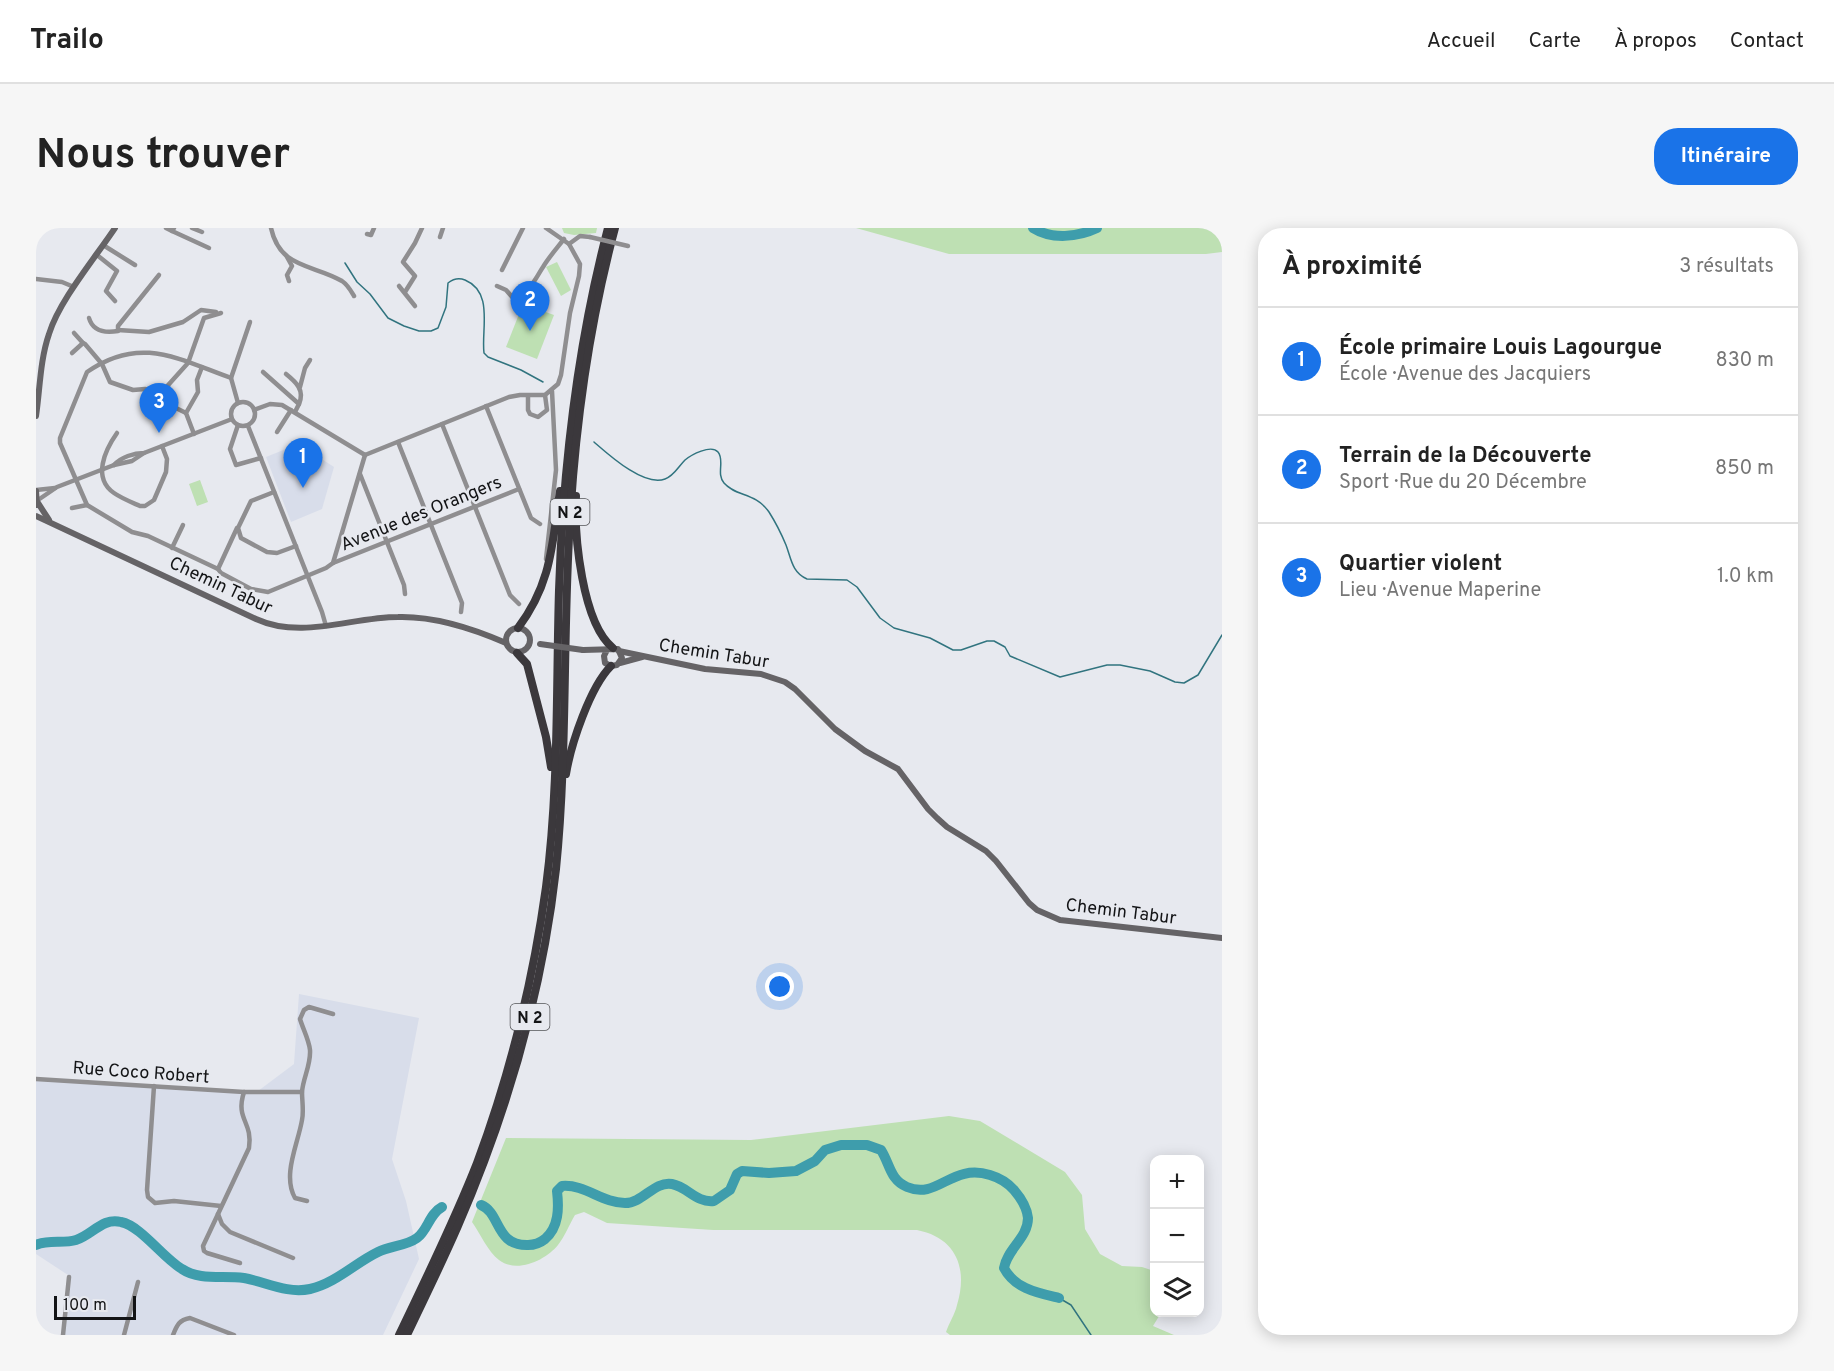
<!DOCTYPE html>
<html lang="fr">
<meta charset="utf-8">
<style>
body{margin:0;font-family:Overpass,sans-serif;background:#f6f6f6;color:#222}
.controls{position:absolute;right:18px;bottom:18px;display:grid;overflow:hidden;border-radius:12px;box-shadow:0 3px 15px #0003}
.controls button{width:54px;height:54px;display:grid;place-items:center;padding:0;border:0;border-bottom:2px solid #e0e0e0;background:#fff;color:#222;font:30px sans-serif}
.scale{position:absolute;left:18px;bottom:15px;width:82px;box-sizing:border-box;padding-left:6px;border:3px solid #131416;border-top:0;font-size:16px;line-height:21px;white-space:nowrap;color:#131416;-webkit-text-stroke:4px #e7e9ef;paint-order:stroke}
.you{position:absolute;left:744px;top:759px;width:21px;height:21px;margin:-15px;border:4px solid #fff;border-radius:50%;background:#1a73e8;box-shadow:0 0 0 9px #1a73e833}
.badge{display:grid;place-items:center;width:39px;height:39px;border-radius:50%;background:#1a73e8;color:#fff;font-size:20px;font-weight:700}
.pin{position:absolute;translate:-50% -50px;filter:drop-shadow(0 2px 3px #0008)}
.pin::after{content:'';position:absolute;top:32px;width:21px;height:18px;background:inherit;clip-path:polygon(0 0,100% 0,50% 100%)}
.list{margin:0;padding:0;list-style:none}
h2{display:flex;justify-content:space-between;align-items:center;height:78px;margin:0;padding:0 24px;font-size:26px}
h2 small{font-size:20px;font-weight:400;color:#767676}
.list li{display:grid;grid-template-columns:39px 1fr auto;gap:18px;align-items:center;box-sizing:border-box;height:108px;padding:0 24px;border-top:2px solid #e0e0e0}
.list b{display:block;font-size:22px;white-space:nowrap}
.list p{margin:0;font-size:20px;white-space:nowrap;color:#767676}
.list em{font-size:20px;font-style:normal;color:#767676}
.icon{flex:none;width:33px;height:33px;fill:none;stroke:currentColor;stroke-width:2;stroke-linecap:round;stroke-linejoin:round}
.map{position:relative;flex:none;width:1186px;height:1107px;overflow:hidden;border-radius:24px}
header{display:flex;align-items:center;gap:36px;box-sizing:border-box;height:84px;padding:0 30px;background:#fff;border-bottom:2px solid #e0e0e0}
header strong{font-size:28px}
nav{display:flex;gap:33px;margin-inline-start:auto;font-size:21px}
.intro{display:flex;align-items:center;justify-content:space-between;box-sizing:border-box;height:144px;padding:0 36px}
h1{margin:0;font-size:42px}
.button{padding:15px 27px;border-radius:24px;background:#1a73e8;color:#fff;font-size:21px;font-weight:700}
main{display:flex;gap:36px;padding:0 36px}
aside{flex:1;background:#fff;border-radius:24px;box-shadow:0 3px 15px #0003}
.map>svg:first-child{display:block}
</style>
<header>
<strong>Trailo</strong>
<nav><a>Accueil</a><a>Carte</a><a>À propos</a><a>Contact</a></nav>
</header>
<div class="intro"><h1>Nous trouver</h1><a class="button">Itinéraire</a></div>
<main>
<div class="map">
<svg width="1186" height="1107" viewBox="0 0 1186 1107">
<rect width="100%" height="100%" fill="#e7e9ef"/>
<g fill="#d8ddea">
<path d="M262 216 298 239 286 281 255 294 230 229Z"/>
<path d="M263 766 383 790 356 931 370 973 383 1031 347 1107H27L32 1047 0 1026V850L222 863 258 836Z"/>
</g>
<g fill="#bee0b3">
<path d="M526 0H561L560 5 538 7 528 5Z"/>
<path d="M820 0H1186V24L1170 26H913Z"/>
<path d="M521 34 535 62 525 68 510 39Z"/>
<path d="M487 76 518 87 501 131 470 119Z"/>
<path d="M164 252 172 274 161 278 153 256Z"/>
<path d="M913 888 944 893 1029 944 1046 967 1049 1001 1064 1026 1086 1038 1106 1039 1118 1043V1084L1125 1085 1117 1098 1138 1107H914L910 1104C913 1095 919 1086 921 1077 932 1041 921 1010 881 1002H677L571 995 548 984 539 987C533 997 529 1008 522 1017 510 1032 481 1046 463 1032 452 1024 444 1005 436 994L470 910 715 912Z"/>
</g>
<g fill="none" stroke-linecap="round" stroke-linejoin="round">
<g stroke="#31747f" stroke-width="1.5">
<path d="M309 35 321 54 334 66 352 90 368 98 383 103H395L402 100 410 79 412 55C417 51 422 49 429 52 458 64 445 102 448 125L452 129 485 142 507 154"/>
<path d="M558 214C573 227 608 259 629 251 638 248 642 239 649 232 655 227 675 216 682 224 689 232 680 246 688 255 700 269 719 264 733 284 740 295 745 305 750 317 755 330 756 345 771 351L811 352 821 359 844 390 858 400 894 410 917 422H925L951 413H958L969 419 974 428 1024 449 1071 437H1084L1114 443 1139 454 1148 455 1162 447 1186 407"/>
<path d="M1023 1070 1035 1077 1055 1107"/>
</g>
<g stroke="#3e9dac" stroke-width="10">
<path d="M997 0C1016 12 1042 9 1061 0"/>
<path d="M445 977C465 985 459 1018 492 1017 498 1017 504 1015 509 1011 523 999 523 980 521 963L526 958C549 956 566 975 589 975 607 975 618 953 636 956 652 959 660 975 678 973L694 962 701 946 706 943 733 945 760 943 779 933 789 922 805 917H831L845 922C854 936 854 952 871 959 902 972 915 935 954 947 964 950 971 954 978 962 984 969 991 980 992 990 992 1010 971 1021 968 1040 979 1061 1002 1065 1023 1070"/>
<path d="M0 1017C13 1011 27 1016 40 1012 56 1007 67 989 85 994 105 998 127 1030 146 1041 164 1053 187 1047 208 1050 230 1054 251 1066 274 1061 300 1055 319 1035 342 1024 354 1018 370 1018 381 1010 392 1002 393 986 406 979"/>
</g>
<g stroke="#8f8e90" stroke-width="4.5">
<path d="M130 0 136 3 138 0"/>
<path d="M156 0 166 4"/>
<path d="M235 0C244 41 277 36 306 53 312 57 315 63 318 68"/>
<path d="M136 3 173 20"/>
<path d="M331 6 335 7 338 0"/>
<path d="M404 9 407 0"/>
<path d="M533 16 544 8 554 9"/>
<path d="M67 17 99 37"/>
<path d="M61 27 81 43 70 63 79 73"/>
<path d="M251 29 256 38 251 47 253 53"/>
<path d="M466 42 487 0"/>
<path d="M123 47 82 98V102L113 104 147 94 165 82 180 84"/>
<path d="M0 51 26 54 38 59"/>
<path d="M363 58 379 78"/>
<path d="M461 58 470 62 478 71C493 66 499 51 507 39 513 29 521 20 528 11"/>
<path d="M369 64 379 48 367 34 379 15 386 0"/>
<path d="M53 90C57 104 70 105 82 103"/>
<path d="M38 105 47 115"/>
<path d="M36 125 47 115 49 116 66 136 74 154 97 162 109 161 125 165 152 135 168 90 185 85"/>
<path d="M227 144 263 176 259 184"/>
<path d="M250 146C260 154 269 162 263 176"/>
<path d="M195 150C142 131 104 107 51 144L24 210V215L51 277 96 304 112 308 182 341 185 345 215 361 232 364 290 340 297 335 329 227"/>
<path d="M264 159 269 140 274 132"/>
<path d="M125 165 134 177 150 185"/>
<path d="M492 168V182L494 186 502 189 511 182 509 167"/>
<circle cx="207" cy="186" r="12"/>
<path d="M202 175 195 150 214 94"/>
<path d="M450 178 495 290 504 296"/>
<path d="M218 182 234 176 246 177 329 227"/>
<path d="M406 196 474 367 483 376"/>
<path d="M202 197 194 221 200 237 225 230"/>
<path d="M212 198 286 384 290 398"/>
<path d="M241 204 255 182"/>
<path d="M81 205C69 222 56 250 78 265 85 270 95 274 104 278H109L118 272 130 244 131 231 126 218"/>
<path d="M158 206 150 185 162 164 161 152 166 139"/>
<path d="M362 214 426 375 425 384"/>
<path d="M329 227 473 169 484 167H509L522 156 525 147 534 85 543 48 544 36 533 16 510 0"/>
<path d="M78 237C85 229 98 225 108 225L196 191"/>
<path d="M324 246 368 357 369 366"/>
<path d="M0 262 19 260"/>
<path d="M238 264 215 273 202 300 205 310 231 324 241 325 260 318"/>
<path d="M2 272 21 259 78 237 96 233 108 225"/>
<path d="M36 280 51 277"/>
<path d="M136 320 147 297"/>
<path d="M510 331 520 242 516 163"/>
<path d="M297 335 483 261"/>
<path d="M182 341 201 300"/>
<path d="M0 851 208 864H266"/>
<path d="M118 858 111 962 112 969 119 975 138 973 185 978"/>
<path d="M271 973 259 970C246 947 262 916 266 892 268 883 266 874 266 864 267 850 275 837 274 822 273 812 267 801 264 791L268 782 273 779 297 786"/>
<path d="M182 986 186 996 194 1004 257 1030"/>
<path d="M204 1035 171 1025 168 1023 167 1018 213 920C217 893 199 892 208 864"/>
<path d="M27 1107 33 1049"/>
<path d="M88 1107 102 1054"/>
<path d="M137 1107C141 1097 143 1092 154 1090L198 1107"/>
</g>
<g stroke="#656366" stroke-width="6">
<path d="M0 188C4 161 4 132 13 106 23 73 59 30 79 0"/>
<path d="M0 263 1 277"/>
<path d="M2 275 13 292"/>
<path d="M0 288 220 391C266 412 315 389 362 389 397 388 438 401 470 415"/>
<circle cx="482" cy="412" r="12"/>
<path d="M547 422 582 421 586 430 581 437 575 438 569 435 568 428 571 422"/>
<path d="M583 423 669 441 725 446 749 454 759 461 799 501 829 523 862 541 892 581 901 590 911 599 950 623 960 633 993 675 1001 682 1024 692 1186 710"/>
<path d="M584 435 606 429"/>
</g>
<g stroke="#3b383c" stroke-width="8">
<path d="M540 268C538 307 546 395 577 420"/>
<path d="M482 400C516 355 516 316 524 263"/>
<path d="M481 425 491 436 510 509 515 539"/>
<path d="M530 546C535 516 554 459 575 438"/>
<path d="M363 1107C390 1050 418 994 441 935 474 846 497 753 510 659 523 560 520 461 523 362 527 240 541 118 572 0"/>
<path d="M371 1107C388 1071 406 1035 422 998 471 885 506 765 520 641 531 532 527 421 533 310 538 207 552 101 579 0"/>
</g>
<path stroke="#8f8e90" stroke-width="4.5" d="M554 9 592 18"/>
<path stroke="#656366" stroke-width="6" d="M504 416 547 422"/>
</g>
<g text-anchor="middle" stroke-width="5" stroke-linejoin="round" paint-order="stroke">
<g fill="#e7e9ef" stroke="#535457" stroke-width="1.5">
<rect x="514.5" y="271" width="39" height="26" rx="4.5"/>
<rect x="474.5" y="776" width="39" height="26" rx="4.5"/>
</g>
<g font-size="16" font-weight="bold" fill="#131416">
<text x="534" y="290">N 2</text>
<text x="494" y="795">N 2</text>
</g>
<g font-size="18" fill="#131416" stroke="#e7e9ef">
<text transform="translate(385 285) rotate(-22)" y="6">Avenue des Orangers</text>
<text transform="translate(185 357) rotate(25)" y="6">Chemin Tabur</text>
<text transform="translate(678 425) rotate(9)" y="6">Chemin Tabur</text>
<text transform="translate(1085 683) rotate(7)" y="6">Chemin Tabur</text>
<text transform="translate(105 844) rotate(4)" y="6">Rue Coco Robert</text>
</g>
</g>
</svg>
<div class="controls">
<button>+</button>
<button>−</button>
<button><svg class="icon" aria-label="layers" viewBox="0 0 24 24"><path d="M12 4l9 5-9 5-9-5zM3 14l9 5 9-5"/></svg></button>
</div>
<div class="scale">100 m</div>
<div class="you"></div>
<div class="pin badge" style="left:267px;top:260px">1</div>
<div class="pin badge" style="left:494px;top:103px">2</div>
<div class="pin badge" style="left:123px;top:205px">3</div>
</div>
<aside>
<h2>À proximité<small>3 résultats</small></h2>
<ul class="list">
<li><span class="badge">1</span><div><b>École primaire Louis Lagourgue</b><p>École · Avenue des Jacquiers</p></div><em>830 m</em></li>
<li><span class="badge">2</span><div><b>Terrain de la Découverte</b><p>Sport · Rue du 20 Décembre</p></div><em>850 m</em></li>
<li><span class="badge">3</span><div><b>Quartier violent</b><p>Lieu · Avenue Maperine</p></div><em>1.0 km</em></li>
</ul>
</aside>
</main>
